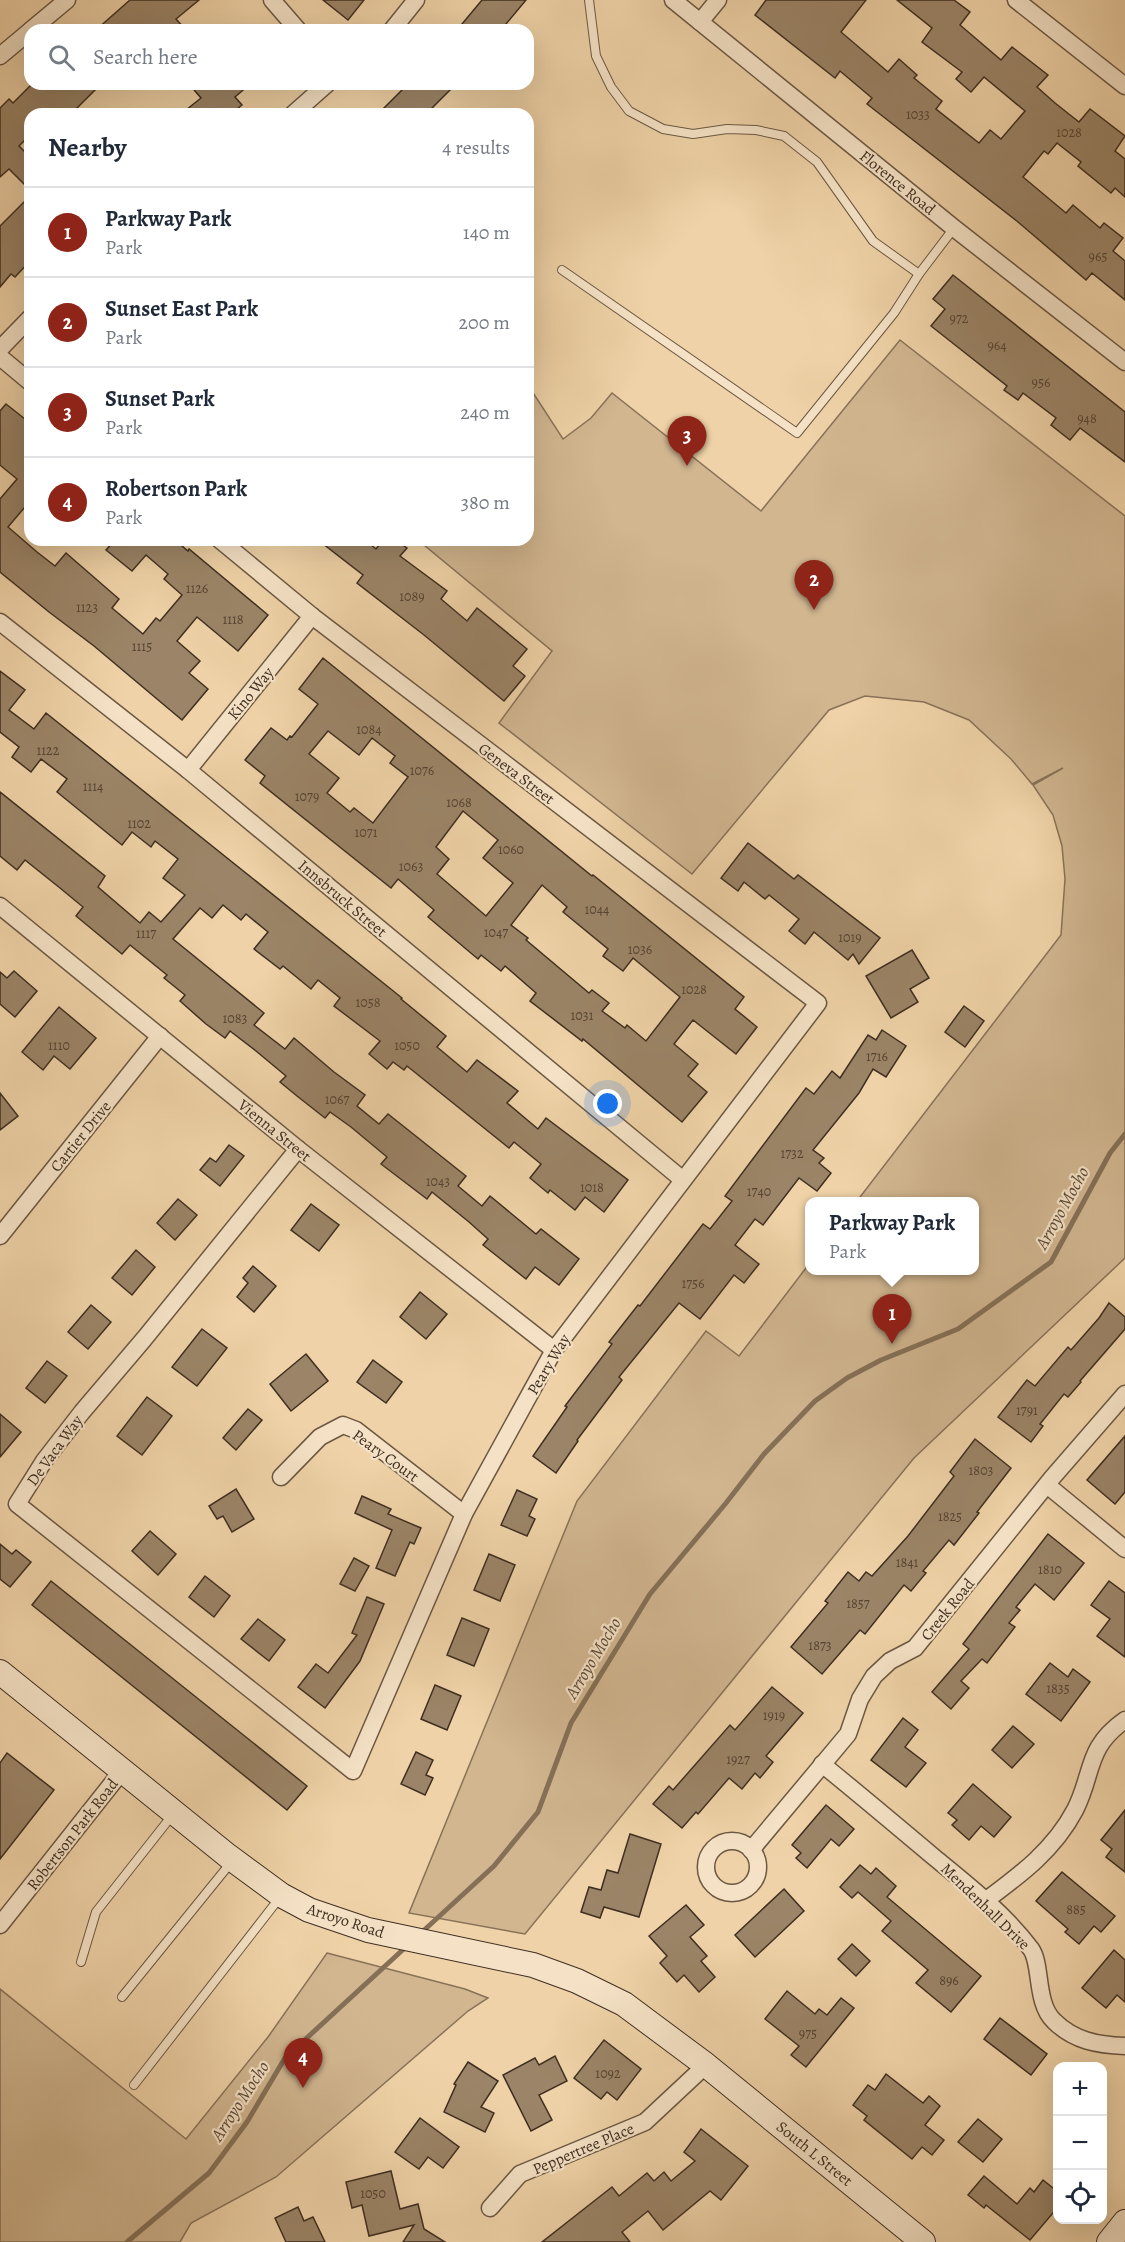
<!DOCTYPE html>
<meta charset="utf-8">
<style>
body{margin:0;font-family:Alegreya,serif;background:#f2f2f3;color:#1f2937}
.controls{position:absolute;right:18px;bottom:18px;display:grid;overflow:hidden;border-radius:12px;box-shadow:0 6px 24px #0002}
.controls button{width:54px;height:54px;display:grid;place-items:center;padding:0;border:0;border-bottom:2px solid #e0e1e3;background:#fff;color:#1f2937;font:30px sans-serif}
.you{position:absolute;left:608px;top:1104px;width:21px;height:21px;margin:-15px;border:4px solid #fff;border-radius:50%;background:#1a73e8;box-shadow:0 0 0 9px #1a73e833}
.badge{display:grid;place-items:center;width:39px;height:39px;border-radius:50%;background:#8f2418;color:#fff;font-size:20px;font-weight:700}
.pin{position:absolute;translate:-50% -50px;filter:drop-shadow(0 2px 3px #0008)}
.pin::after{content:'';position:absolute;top:32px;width:21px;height:18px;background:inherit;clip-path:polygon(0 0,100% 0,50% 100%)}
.popup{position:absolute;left:805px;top:1197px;width:174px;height:78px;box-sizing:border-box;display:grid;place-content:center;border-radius:12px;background:#fff;filter:drop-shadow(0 2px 4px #0005);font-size:20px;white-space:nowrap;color:#747a83}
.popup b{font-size:22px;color:#1f2937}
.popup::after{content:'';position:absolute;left:50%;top:100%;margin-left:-12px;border:12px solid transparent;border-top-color:#fff}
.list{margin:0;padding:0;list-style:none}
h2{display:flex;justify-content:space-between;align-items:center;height:78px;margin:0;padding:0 24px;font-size:26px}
h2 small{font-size:20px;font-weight:400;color:#747a83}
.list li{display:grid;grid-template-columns:39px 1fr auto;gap:18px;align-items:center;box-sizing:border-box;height:90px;padding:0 24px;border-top:2px solid #e0e1e3}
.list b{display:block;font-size:22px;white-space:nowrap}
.list p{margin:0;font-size:20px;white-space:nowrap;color:#747a83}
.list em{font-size:20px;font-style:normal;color:#747a83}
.icon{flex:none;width:33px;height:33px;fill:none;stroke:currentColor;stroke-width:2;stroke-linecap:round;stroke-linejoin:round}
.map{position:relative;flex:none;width:1125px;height:2242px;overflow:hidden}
.search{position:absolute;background:#fff;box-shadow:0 6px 24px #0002;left:24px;top:24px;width:510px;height:66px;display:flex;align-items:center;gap:15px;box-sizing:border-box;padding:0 21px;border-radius:18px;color:#747a83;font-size:22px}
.panel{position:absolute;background:#fff;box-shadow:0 6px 24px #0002;left:24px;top:108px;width:510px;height:438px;border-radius:18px}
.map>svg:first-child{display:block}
</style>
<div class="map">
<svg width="1125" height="2242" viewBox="0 0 1125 2242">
<rect width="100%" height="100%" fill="#efd2a7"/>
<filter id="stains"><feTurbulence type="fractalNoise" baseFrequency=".00333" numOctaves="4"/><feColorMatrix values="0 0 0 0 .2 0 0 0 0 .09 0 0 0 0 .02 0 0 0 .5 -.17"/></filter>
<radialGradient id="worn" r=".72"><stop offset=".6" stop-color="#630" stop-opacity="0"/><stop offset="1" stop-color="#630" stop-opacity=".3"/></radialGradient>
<g fill="#d1b690" stroke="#887259" stroke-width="1.5">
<path d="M900 340 1125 516V1258L914 1458 525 1934 409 1913 577 1501 706 1331 739 1356 809 1264 810 1270H974V1202L857 1201 1061 935 1065 879 1062 846 1053 815 1033 785 1063 768 1032 784 1011 759 969 720 924 702 865 696 829 710 692 874 499 723 552 651 418 540H528V385L563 439 591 418 612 393 761 511Z"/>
<path d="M327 1953 465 1989 488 1998 468 2011 276 2177 191 2223 180 2242H0V1989L186 2139 268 2037Z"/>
</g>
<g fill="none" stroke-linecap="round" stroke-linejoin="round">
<g stroke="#857057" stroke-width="5">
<path d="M421 1933 494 1866 538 1812 571 1723 650 1594 726 1503 764 1454 815 1401 847 1378 881 1360 958 1329 1051 1262 1110 1153 1125 1134"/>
<path d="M127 2242 209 2173 247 2122 285 2058 408 1945"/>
</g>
</g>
<g fill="#9b8467" stroke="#3f2f22" stroke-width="1.5" fill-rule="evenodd">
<path d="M130 0H199L176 19 186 30H96Z"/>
<path d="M323 0H364L348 20Z"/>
<path d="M482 0H526L501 30H457Z"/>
<path d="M766 0H866L841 32 888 72 899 59 917 75 914 78 942 101 936 109 979 143 990 130 1001 139 1025 111 984 77 971 92 956 79 962 72 922 42 932 28 897 0H954L970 12 960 25 1001 60 1012 47 1048 75 1037 87 1055 103 1079 122 1090 109 1125 136 1115 151 1125 159V197L1115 188 1111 193 1078 166 1081 162 1057 143 1048 154 1044 151 1023 177 1066 213 1073 205 1100 228 1104 223 1123 238 1113 251 1125 261V300L1092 273 1086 280 1018 222 867 104 872 98 840 71 835 78 755 15Z"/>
<path d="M32 84H101L71 114H30V135L19 146 30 157V190L9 169 0 177V108L9 99 13 103Z"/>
<path d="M189 84H250L235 97 242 105 231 114H181L201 98Z"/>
<path d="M408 84H456L426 114H378Z"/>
<path d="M30 196V261L15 277 11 274 0 287V226Z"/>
<path d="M953 275 1125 412V462L1080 428 1070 440 1051 425 1056 418 1023 393 1018 400 1004 390 1007 386 931 326 945 309 933 299Z"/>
<path d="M6 404 30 423V501L8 527 37 552 55 566 66 553 119 599 112 608 143 634 156 618 160 621 182 595 164 579 168 574 146 555 132 571 106 550 115 540H175L188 551 189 549 268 615 238 651 197 617 177 641 200 661 189 673 208 689 182 720 94 646 49 612 0 572V499L17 479 0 465V411Z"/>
<path d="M318 540H365L376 549 383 540H396L407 548 400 556 447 591 441 599 467 621 477 608 527 649 513 666 525 676 504 701 424 635 357 583 363 575Z"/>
<path d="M323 658 592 876 593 875 744 997 735 1009 757 1027 736 1054 693 1020 674 1044 698 1064 688 1076 707 1092 682 1122 583 1039 582 1041 530 1001 536 993 505 966 501 971 481 955 478 959 428 917 434 910 398 879 391 888 260 783 265 776 245 760 271 728 287 740 290 736 292 737 318 704 299 689ZM328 731 359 755 372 738 395 756 390 763 408 777 373 823 354 808 350 812 327 793 339 778 309 754ZM463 811 498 840 483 858 513 883 486 916 437 874 449 859 436 847ZM542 885 567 907 563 912 608 949 603 956 623 971 633 958 680 997 646 1041 627 1025 625 1028 602 1011 609 1003 592 990 589 993 526 940 528 938 511 925Z"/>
<path d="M0 671 25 690 9 710 34 729 46 713 402 998 401 999 446 1036 437 1047 467 1072 477 1060 518 1091 507 1103 538 1129 546 1118 628 1180 604 1212 585 1197 575 1210 550 1190 548 1193 530 1178 541 1164 514 1142 509 1148 407 1066 404 1070 393 1062 387 1069 369 1054 380 1041 334 1006 340 998 318 980 311 989 283 966 280 969 254 949 268 932 246 914 241 920 223 905 212 918 200 908 173 939 264 1013 254 1025 285 1049 294 1038 334 1072 365 1095 357 1106 379 1124 388 1114 466 1176 458 1186 482 1206 490 1196 536 1234 541 1229 579 1259 559 1285 535 1267 526 1279 483 1245 488 1239 469 1222 432 1192 427 1199 381 1164 387 1157 351 1127 330 1112 325 1118 297 1096 280 1082 286 1076 256 1051 230 1031 225 1038 206 1024 180 1001 185 995 164 978 167 975 130 945 122 954 76 916 83 907 60 888 25 860 17 870 0 856V792L105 876 98 887 140 923 149 912 161 922 185 895 163 878 178 859 155 841 151 847 132 832 122 845 57 792 67 779 41 759 31 772 12 757 19 747 0 732Z"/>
<path d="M748 843 794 879 798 875 880 938 859 964 853 954 848 960 814 932 805 944 789 931 799 919 769 895 765 899 744 882 738 891 721 878Z"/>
<path d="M912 950 929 978 910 989 918 1002 891 1018 866 976Z"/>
<path d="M14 971 37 991 15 1017 0 1004V972L7 978Z"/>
<path d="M964 1006 984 1021 965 1047 945 1032Z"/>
<path d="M59 1007 96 1038 70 1069 54 1056 43 1070 22 1052Z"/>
<path d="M882 1030 906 1046 886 1077 873 1069 859 1093 813 1150 824 1158 819 1163 831 1173 817 1191 799 1178 763 1225 755 1219 735 1245 759 1264 744 1283 734 1275 700 1319 679 1303 619 1377 622 1380 577 1440 578 1441 556 1473 533 1456 567 1407 565 1406 612 1344 609 1342 638 1305 640 1306 703 1224 710 1229 732 1201 725 1196 806 1088 814 1094 832 1071 840 1078 868 1035 876 1040Z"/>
<path d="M0 1093 18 1116 0 1130Z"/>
<path d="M229 1145 244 1156 220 1186 200 1170 210 1158 216 1162Z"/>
<path d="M178 1199 197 1215 175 1240 157 1223Z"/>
<path d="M311 1204 339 1225 319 1251 291 1230Z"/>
<path d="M136 1250 155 1267 132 1295 112 1278Z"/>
<path d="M253 1266 276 1286 254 1312 237 1297 248 1283 243 1278Z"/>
<path d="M420 1292 447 1314 426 1339 400 1317Z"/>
<path d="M1109 1303 1125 1317V1329L1080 1381 1081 1382 1068 1397 1064 1394 1040 1424 1043 1426 1031 1442 998 1417 1027 1380 1035 1386 1068 1347 1071 1350 1099 1318Z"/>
<path d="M91 1305 111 1322 88 1349 68 1332Z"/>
<path d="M202 1329 227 1348 197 1386 172 1367Z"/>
<path d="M306 1354 328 1381 291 1411 270 1384Z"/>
<path d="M373 1360 402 1382 386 1403 357 1382Z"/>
<path d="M47 1361 67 1376 45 1403 26 1388Z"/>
<path d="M147 1397 172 1416 142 1455 117 1436Z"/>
<path d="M248 1409 262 1420 236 1450 223 1438Z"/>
<path d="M0 1414 21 1432 0 1457Z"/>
<path d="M1125 1436V1492L1115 1504 1087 1480Z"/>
<path d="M975 1439 1011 1468 977 1512 979 1513 954 1545 949 1540 923 1571 926 1573 911 1591 904 1585 865 1634 860 1630 822 1674 791 1647 828 1603 825 1601 848 1572 859 1581 866 1572 872 1576 908 1536 954 1476 950 1472Z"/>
<path d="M236 1489 254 1519 232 1532 223 1516 217 1519 209 1506Z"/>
<path d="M517 1490 537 1499 529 1516 535 1519 527 1536 501 1525Z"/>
<path d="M362 1496 391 1509 388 1514 421 1528 414 1544 410 1542 395 1576 376 1568 392 1530 355 1513Z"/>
<path d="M150 1531 176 1554 158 1575 132 1551Z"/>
<path d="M1048 1534 1084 1563 1054 1600 1035 1584 1016 1607 1020 1610 1009 1623 1015 1627 987 1663 982 1659 961 1681 969 1688 951 1709 932 1692 969 1649 963 1644Z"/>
<path d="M0 1544 12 1554 16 1550 31 1562 10 1587 0 1579Z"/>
<path d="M489 1554 515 1565 500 1601 474 1590Z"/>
<path d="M354 1558 369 1566 355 1591 340 1584Z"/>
<path d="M205 1576 230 1596 214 1617 189 1597Z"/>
<path d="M51 1581 307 1786 287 1810 32 1605Z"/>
<path d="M1109 1581 1125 1593V1657L1097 1636 1110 1619 1091 1605Z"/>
<path d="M367 1597 384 1604 360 1661 325 1708 298 1687 316 1664 328 1673 357 1635 352 1633Z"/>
<path d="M462 1618 489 1629 474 1666 447 1655Z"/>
<path d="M258 1619 285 1640 269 1661 241 1639Z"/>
<path d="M1050 1663 1068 1677 1073 1669 1090 1682 1061 1721 1026 1694Z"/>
<path d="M435 1685 461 1696 447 1730 421 1719Z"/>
<path d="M772 1687 803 1713 766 1756 773 1762 760 1778 755 1773 742 1789 729 1778 698 1814 696 1812 682 1828 653 1804 669 1786 673 1790 730 1725 735 1730Z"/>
<path d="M903 1718 918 1730 905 1747 926 1763 906 1787 871 1760Z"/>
<path d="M1013 1726 1034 1744 1012 1768 992 1750Z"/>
<path d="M416 1752 433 1760 426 1775 433 1778 425 1795 401 1784Z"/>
<path d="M7 1753 54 1790 0 1859V1763Z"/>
<path d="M973 1784 1011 1817 994 1837 981 1826 969 1840 952 1825 957 1820 948 1813Z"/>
<path d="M826 1805 854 1829 839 1846 831 1839 807 1868 796 1858 801 1853 792 1845Z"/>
<path d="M1125 1810V1872L1106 1857 1112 1849 1101 1840Z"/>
<path d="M630 1834 661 1844 639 1917 604 1907 600 1918 581 1912 589 1887 601 1890 607 1870 618 1873Z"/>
<path d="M860 1865 871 1874 876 1868 896 1886 887 1897 981 1976 951 2012 916 1983 928 1970 882 1931 891 1921 858 1892 852 1898 840 1887Z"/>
<path d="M1062 1872 1115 1916 1101 1932 1094 1926 1079 1944 1065 1932 1068 1929 1036 1901Z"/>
<path d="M784 1889 804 1911 755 1957 735 1935Z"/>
<path d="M686 1905 704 1925 690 1937 707 1956 701 1961 715 1977 699 1992 684 1975 677 1982 660 1963 667 1956 649 1936Z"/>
<path d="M852 1944 870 1961 856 1976 838 1959Z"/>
<path d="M1114 1950 1125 1960V2002L1117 1995 1106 2008 1082 1988Z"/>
<path d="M787 1991 815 2014 819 2009 827 2015 841 1998 854 2008 806 2067 791 2055 799 2046 765 2019Z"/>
<path d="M1000 2018 1047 2054 1031 2075 984 2039Z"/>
<path d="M604 2040 641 2069 617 2100 607 2092 601 2099 574 2078Z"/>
<path d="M555 2056 567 2081 539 2095 552 2120 531 2131 503 2075 535 2058 539 2065Z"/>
<path d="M468 2062 498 2081 481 2107 494 2113 485 2132 444 2112 456 2085 454 2084Z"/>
<path d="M886 2074 923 2103 929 2096 940 2106 925 2125 944 2140 932 2155 922 2147 912 2159 864 2120 867 2116 853 2105 868 2085 875 2090Z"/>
<path d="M420 2118 459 2147 443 2168 428 2157 419 2169 395 2152Z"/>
<path d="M978 2119 1002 2139 983 2162 958 2142Z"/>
<path d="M701 2129 748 2166 721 2200 710 2191 663 2230 648 2211 622 2232 630 2242H542L612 2187 619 2196 647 2173 654 2181 664 2172 671 2181 695 2161 684 2152Z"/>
<path d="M391 2171 400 2209 418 2204 424 2229 445 2242H403L414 2225 369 2236 362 2205 352 2208 346 2182Z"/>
<path d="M984 2176 1017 2204 1030 2188 1034 2192 1043 2180 1058 2192V2207L1030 2240 986 2205 984 2208 968 2195Z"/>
<path d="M298 2207 304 2221 313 2217 325 2242H286L275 2218Z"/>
</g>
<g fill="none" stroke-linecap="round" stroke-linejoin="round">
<g stroke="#6b5843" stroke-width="10">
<g id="lane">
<path d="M589 0 596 56 611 87 629 111 663 129 693 134 727 129 756 130 784 136 817 162 873 241 919 274"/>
<path d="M562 270 797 433 894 313 919 274 954 228"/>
<path d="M81 1962 96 1912 174 1813"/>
<path d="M122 1997 233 1860"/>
<path d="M134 2085 281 1896"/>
</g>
</g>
<g stroke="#6b5843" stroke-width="19">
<g id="street">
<path d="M272 0 298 30"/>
<path d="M673 0 954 228 1125 362"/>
<path d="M1016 0 1125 86"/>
<path d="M700 22 718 0"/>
<path d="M31 30 67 0"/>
<path d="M392 30 416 0"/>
<path d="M0 56 30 31"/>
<path d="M293 114 327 84"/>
<path d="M0 349 30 318"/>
<path d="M0 357 30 382"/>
<path d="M220 540 312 616 818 1003 554 1350 464 1514 353 1771 17 1504 44 1461 82 1412 144 1339 298 1149"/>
<path d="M0 622 188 770 683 1180"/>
<path d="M188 770 312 616"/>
<path d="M0 906 298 1149 554 1350"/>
<path d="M0 1236 160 1036"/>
<path d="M281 1477 320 1437 343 1425 356 1430 464 1514"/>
<path d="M1047 1485 1125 1549"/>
<path d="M822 1764C860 1795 897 1826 935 1858 968 1885 1005 1914 1031 1949 1042 1964 1035 2003 1054 2021 1074 2041 1098 2045 1125 2046"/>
<circle cx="732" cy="1867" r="26"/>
<path d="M751 1850 848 1734 860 1699 874 1676 890 1661 915 1648 1052 1478 1125 1394"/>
<path d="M985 1901C1020 1875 1054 1850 1075 1810 1094 1773 1085 1748 1125 1720"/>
<path d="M0 1925 122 1771"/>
<path d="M490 2208 520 2174 645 2122 706 2065"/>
</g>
</g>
<g stroke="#3f2f22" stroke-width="26">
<g id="secondary">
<path d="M0 1672 228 1856 281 1895 309 1910 368 1930 533 1965 577 1981 624 2004 706 2065 923 2242"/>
<path d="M1109 2242 1125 2222"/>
</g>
</g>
<use href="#lane" stroke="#f5e2c6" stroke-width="8"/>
<use href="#street" stroke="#f5e2c6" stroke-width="16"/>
<use href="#secondary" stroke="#f5e2c6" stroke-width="24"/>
</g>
<g text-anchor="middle" stroke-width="4.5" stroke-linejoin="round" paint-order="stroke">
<g font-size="14" fill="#564433">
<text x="918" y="119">1033</text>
<text x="1069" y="137">1028</text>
<text x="1098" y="261">965</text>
<text x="959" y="323">972</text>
<text x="997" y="350">964</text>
<text x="1041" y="387">956</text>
<text x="1087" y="423">948</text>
<text x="197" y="593">1126</text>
<text x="412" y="601">1089</text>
<text x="87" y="612">1123</text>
<text x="233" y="624">1118</text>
<text x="142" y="651">1115</text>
<text x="369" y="734">1084</text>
<text x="48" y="755">1122</text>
<text x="422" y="775">1076</text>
<text x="93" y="791">1114</text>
<text x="307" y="801">1079</text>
<text x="459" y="807">1068</text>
<text x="139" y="828">1102</text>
<text x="366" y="837">1071</text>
<text x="511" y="854">1060</text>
<text x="411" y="871">1063</text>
<text x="597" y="914">1044</text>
<text x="496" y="937">1047</text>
<text x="146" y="938">1117</text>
<text x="850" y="942">1019</text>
<text x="640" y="954">1036</text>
<text x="694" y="994">1028</text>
<text x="368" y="1007">1058</text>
<text x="582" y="1020">1031</text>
<text x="235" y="1023">1083</text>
<text x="59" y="1050">1110</text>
<text x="407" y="1050">1050</text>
<text x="877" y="1061">1716</text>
<text x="337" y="1104">1067</text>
<text x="792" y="1158">1732</text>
<text x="438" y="1186">1043</text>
<text x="592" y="1192">1018</text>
<text x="759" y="1196">1740</text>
<text x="693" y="1288">1756</text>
<text x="1027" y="1415">1791</text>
<text x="981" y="1475">1803</text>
<text x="950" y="1521">1825</text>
<text x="907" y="1567">1841</text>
<text x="1050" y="1574">1810</text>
<text x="858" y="1608">1857</text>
<text x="820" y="1650">1873</text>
<text x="1058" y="1693">1835</text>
<text x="774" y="1720">1919</text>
<text x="738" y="1764">1927</text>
<text x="1076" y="1914">885</text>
<text x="949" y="1985">896</text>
<text x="808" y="2038">975</text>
<text x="608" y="2078">1092</text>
<text x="373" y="2198">1050</text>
</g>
<g font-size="16" fill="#3f2f22" stroke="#f5e2c6">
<text transform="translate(898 182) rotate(39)" y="6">Florence Road</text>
<text transform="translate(250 693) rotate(-51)" y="6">Kino Way</text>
<text transform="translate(517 773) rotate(37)" y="6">Geneva Street</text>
<text transform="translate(343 898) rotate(40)" y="6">Innsbruck Street</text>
<text transform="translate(275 1130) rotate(39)" y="6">Vienna Street</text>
<text transform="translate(80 1136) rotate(-51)" y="6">Cartier Drive</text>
<text transform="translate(548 1364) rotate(-59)" y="6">Peary Way</text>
<text transform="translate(54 1450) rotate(-54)" y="6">De Vaca Way</text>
<text transform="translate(386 1455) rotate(36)" y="6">Peary Court</text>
<text transform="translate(947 1609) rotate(-51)" y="6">Creek Road</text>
<text transform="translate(72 1834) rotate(-52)" y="6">Robertson Park Road</text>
<text transform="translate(986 1906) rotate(44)" y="6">Mendenhall Drive</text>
<text transform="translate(346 1920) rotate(18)" y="6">Arroyo Road</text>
<text transform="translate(583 2148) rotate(-23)" y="6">Peppertree Place</text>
<text transform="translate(815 2153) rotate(39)" y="6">South L Street</text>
</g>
<g font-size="18" font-style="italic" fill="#5c4a38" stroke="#f5e2c6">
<text transform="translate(1062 1208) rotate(-61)" y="6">Arroyo Mocho</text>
<text transform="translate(593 1658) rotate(-59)" y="6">Arroyo Mocho</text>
<text transform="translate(240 2101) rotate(-57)" y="6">Arroyo Mocho</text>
</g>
</g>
<rect width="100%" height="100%" filter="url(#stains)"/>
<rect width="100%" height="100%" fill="url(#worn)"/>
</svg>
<div class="controls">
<button>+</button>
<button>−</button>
<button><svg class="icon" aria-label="locate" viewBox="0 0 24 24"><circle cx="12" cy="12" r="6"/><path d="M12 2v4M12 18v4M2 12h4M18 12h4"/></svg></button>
</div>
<div class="you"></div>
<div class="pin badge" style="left:892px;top:1344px">1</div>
<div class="popup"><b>Parkway Park</b>Park</div>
<div class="pin badge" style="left:814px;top:610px">2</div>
<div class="pin badge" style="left:687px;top:466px">3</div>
<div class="pin badge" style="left:303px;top:2088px">4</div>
<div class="search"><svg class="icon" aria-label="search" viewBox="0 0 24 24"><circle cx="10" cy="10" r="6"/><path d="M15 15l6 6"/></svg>Search here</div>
<section class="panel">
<h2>Nearby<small>4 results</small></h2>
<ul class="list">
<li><span class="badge">1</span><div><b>Parkway Park</b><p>Park</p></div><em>140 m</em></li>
<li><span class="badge">2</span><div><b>Sunset East Park</b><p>Park</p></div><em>200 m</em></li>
<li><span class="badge">3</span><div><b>Sunset Park</b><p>Park</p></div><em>240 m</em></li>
<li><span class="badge">4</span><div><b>Robertson Park</b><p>Park</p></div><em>380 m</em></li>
</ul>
</section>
</div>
